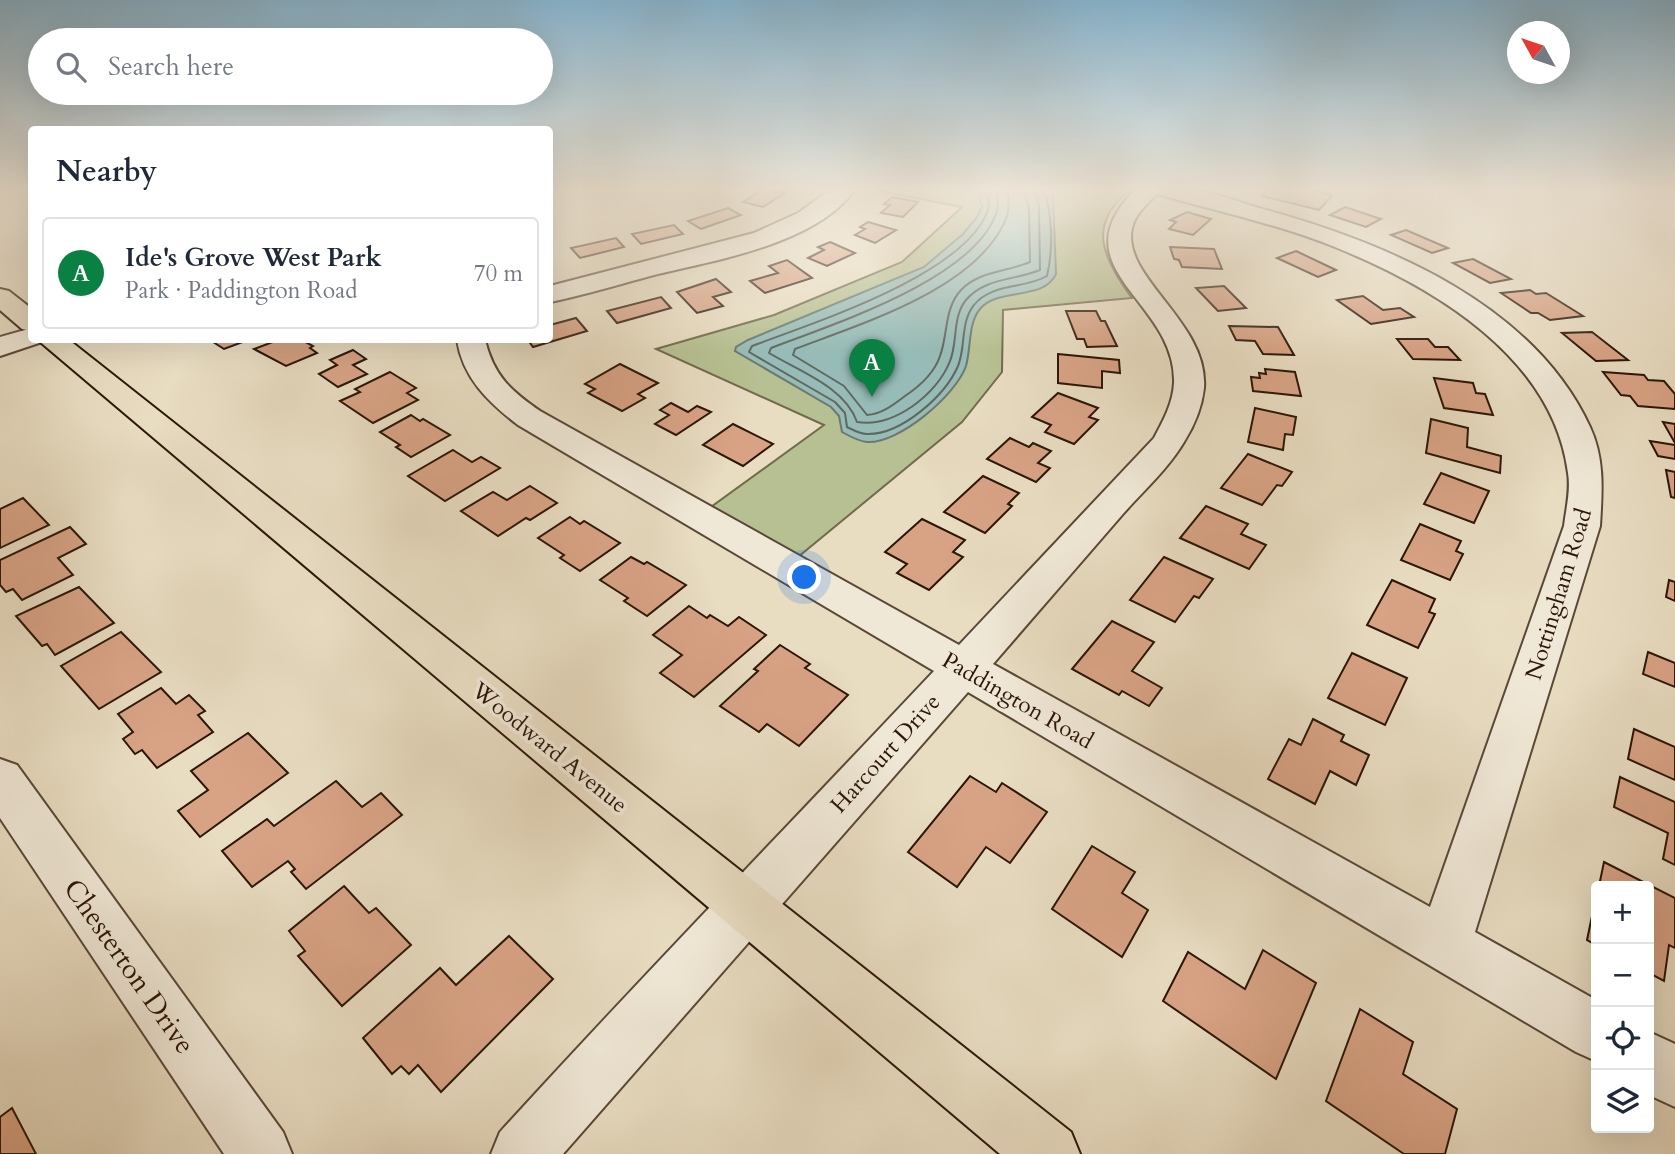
<!DOCTYPE html>
<meta charset="utf-8">
<style>
body{margin:0;font-family:Cardo,serif;background:#f6f6f7;color:#1f2937}
.controls{position:absolute;right:21px;bottom:21px;display:grid;overflow:hidden;border-radius:7px;box-shadow:0 7px 28px #0002}
.controls button{width:63px;height:63px;display:grid;place-items:center;padding:0;border:0;border-bottom:2px solid #e0e1e3;background:#fff;color:#1f2937;font:35px sans-serif}
.compass{position:absolute;left:1507px;top:21px;width:63px;height:63px;border-radius:50%;background:#fff;box-shadow:0 7px 28px #0002;rotate:310deg}
.you{position:absolute;left:805px;top:578px;width:24px;height:24px;margin:-18px;border:5px solid #fff;border-radius:50%;background:#1a73e8;box-shadow:0 0 0 10px #1a73e833}
.badge{display:grid;place-items:center;width:46px;height:46px;border-radius:50%;background:#0b8043;color:#fff;font-size:23px;font-weight:700}
.pin{position:absolute;translate:-50% -58px;filter:drop-shadow(0 2px 4px #0008)}
.pin::after{content:'';position:absolute;top:37px;width:24px;height:21px;background:inherit;clip-path:polygon(0 0,100% 0,50% 100%)}
.list{margin:0;padding:0;list-style:none}
h2{display:flex;justify-content:space-between;align-items:center;height:91px;margin:0;padding:0 28px;font-size:30px}
h2 small{font-size:23px;font-weight:400;color:#747a83}
.list li{display:grid;grid-template-columns:46px 1fr auto;gap:21px;align-items:center;box-sizing:border-box;height:112px;margin:0 14px 14px;padding:0 14px;border:2px solid #e0e1e3;border-radius:7px}
.list b{display:block;font-size:26px;white-space:nowrap}
.list p{margin:0;font-size:23px;white-space:nowrap;color:#747a83}
.list em{font-size:23px;font-style:normal;color:#747a83}
.icon{flex:none;width:38px;height:38px;fill:none;stroke:currentColor;stroke-width:2;stroke-linecap:round;stroke-linejoin:round}
.map{position:relative;flex:none;width:1675px;height:1154px;overflow:hidden}
.search{position:absolute;background:#fff;box-shadow:0 7px 28px #0002;left:28px;top:28px;width:525px;height:77px;display:flex;align-items:center;gap:18px;box-sizing:border-box;padding:0 24px;border-radius:38px;color:#747a83;font-size:26px}
.panel{position:absolute;background:#fff;box-shadow:0 7px 28px #0002;left:28px;top:126px;width:525px;height:217px;border-radius:7px}
.map>svg:first-child{display:block}
</style>
<div class="map">
<svg width="1675" height="1154" viewBox="0 0 1675 1154">
<rect width="100%" height="100%" fill="#e8dcc1"/>
<filter id="stains"><feTurbulence type="fractalNoise" baseFrequency=".00286" numOctaves="4"/><feColorMatrix values="0 0 0 0 .2 0 0 0 0 .09 0 0 0 0 .02 0 0 0 .5 -.17"/></filter>
<radialGradient id="worn" r=".72"><stop offset=".6" stop-color="#630" stop-opacity="0"/><stop offset="1" stop-color="#630" stop-opacity=".3"/></radialGradient>
<path fill="#b7c092" stroke="#716b4c" stroke-width="2" d="M869 189H1132C1085 223 1103 259 1132 298L1003 310 1002 372 962 422 798 557 711 507 824 425 656 349 774 315 902 262 962 207Z"/>
<path fill="#97bbb6" stroke="#6c7970" stroke-width="2" d="M984 189H1043L1053 194 1056 274C1044 301 998 287 980 309 968 323 971 349 966 366 956 395 899 444 867 442 858 441 849 436 842 432L839 416 831 407 735 351 736 347 748 340 924 267 963 234 977 217 982 207 979 195Z"/>
<g fill="none" stroke-linecap="round" stroke-linejoin="round">
<g stroke="#61685e" stroke-width="2">
<path d="M988 189C988 196 990 204 988 210 965 275 813 323 752 346L749 352 835 402 845 413 847 427C853 430 860 434 867 434 901 435 945 396 958 366 966 347 960 322 974 305 991 283 1025 289 1047 276 1053 251 1053 212 1043 189"/>
<path d="M997 189C997 196 999 204 997 211 976 279 833 324 771 348L769 353C799 371 845 387 857 422 893 428 937 395 950 361 958 342 952 317 966 300 984 278 1016 280 1040 270L1039 205 1034 189"/>
<path d="M1008 189C1008 198 1010 207 1007 216 981 288 860 324 795 349L793 355 844 386 867 415C882 414 893 405 905 396 920 386 934 374 940 356 948 335 944 308 961 290 979 271 1007 272 1030 262L1029 208 1023 189"/>
</g>
</g>
<g fill="#d8a385" stroke="#2b1607" stroke-width="2">
<path d="M763 189 785 193 763 207 743 202Z"/>
<path d="M1269 189H1313L1332 196 1319 210 1262 196Z"/>
<path d="M892 197 918 202 903 217 881 213 890 205 884 204Z"/>
<path d="M1345 207 1381 219 1366 227 1330 215Z"/>
<path d="M728 208 741 215 701 229 688 221Z"/>
<path d="M1187 212 1211 219 1193 235 1169 229 1176 222 1170 220Z"/>
<path d="M868 222 896 230 875 243 855 235 865 229 860 227Z"/>
<path d="M674 225 683 234 641 244 632 234Z"/>
<path d="M1406 230 1448 248 1432 253 1391 235Z"/>
<path d="M616 238 624 247 580 258 571 248Z"/>
<path d="M830 242 855 253 827 266 808 258 824 250 818 247Z"/>
<path d="M1170 247 1214 249 1222 269 1182 267 1179 260 1174 259Z"/>
<path d="M1296 251 1336 270 1318 277 1277 258Z"/>
<path d="M1473 259 1511 279 1490 283 1453 263Z"/>
<path d="M787 260 812 278 765 293 750 281 778 273 769 266Z"/>
<path d="M716 279 731 292 713 297 723 306 697 313 677 292Z"/>
<path d="M1224 286 1246 308 1218 311 1196 288Z"/>
<path d="M1530 290 1536 294 1546 293 1583 316 1550 320 1538 313H1531L1501 293Z"/>
<path d="M1363 296 1383 310 1400 308 1414 317 1371 324 1337 300Z"/>
<path d="M661 297 671 308 617 323 607 311Z"/>
<path d="M1066 311H1096L1101 321H1105L1117 346 1087 347 1084 339H1077Z"/>
<path d="M576 318 587 331 533 347 528 340H550V325Z"/>
<path d="M1229 326 1278 327 1294 355 1263 354 1255 341 1236 340Z"/>
<path d="M1592 332 1628 360 1596 361 1562 333Z"/>
<path d="M1397 339H1428L1435 347H1448L1460 360 1413 359Z"/>
<path d="M210 340H248L224 349Z"/>
<path d="M278 340H302L313 346 310 348 317 353 286 366 254 349Z"/>
<path d="M353 350 366 359 353 365 367 374 338 387 319 374 337 365 330 360Z"/>
<path d="M1058 354 1119 360 1120 373 1102 371V388L1058 383Z"/>
<path d="M620 364 658 383 638 394 645 398 622 411 588 393 595 389 585 384Z"/>
<path d="M1265 369 1295 372 1301 396 1253 391 1251 377 1260 378 1259 373 1266 374Z"/>
<path d="M390 372 416 388 407 393 418 400 373 423 340 401 360 392 355 389Z"/>
<path d="M1603 372 1644 375 1648 380 1664 381 1675 394V409L1638 406 1630 396 1621 395Z"/>
<path d="M1434 378 1473 383 1476 393 1485 394 1493 415 1444 408Z"/>
<path d="M1058 393 1098 408 1089 417 1098 420 1074 444 1045 432 1051 425 1032 417Z"/>
<path d="M671 403 688 412 697 406 711 412 676 435 655 424 669 415 660 410Z"/>
<path d="M1255 408 1296 417 1293 435 1285 434 1283 450 1248 442Z"/>
<path d="M411 415 420 421 423 419 450 435 411 457 396 447 400 445 380 432Z"/>
<path d="M1431 419 1468 428 1467 447 1501 456 1500 473 1426 453Z"/>
<path d="M1663 422 1675 424V443Z"/>
<path d="M733 424 773 444 743 466 703 445Z"/>
<path d="M1010 438 1029 447 1033 443 1051 451 1038 463 1050 468 1036 482 987 459Z"/>
<path d="M1650 441 1675 445V459L1658 456Z"/>
<path d="M453 450 472 462 481 457 500 468 445 501 408 476Z"/>
<path d="M1248 454 1292 472 1282 486 1277 485 1262 505 1221 488Z"/>
<path d="M1666 470 1675 472V498L1671 497Z"/>
<path d="M1441 473 1489 491 1474 523 1424 504Z"/>
<path d="M983 476 1019 493 1008 504 1012 506 985 533 944 512Z"/>
<path d="M530 486 557 503 530 520 526 518 498 536 461 511 493 492 507 500Z"/>
<path d="M23 498 49 525 0 548V509Z"/>
<path d="M1206 506 1248 524 1241 534 1266 545 1249 569 1180 538Z"/>
<path d="M570 517 580 524 584 521 620 543 580 571 560 558 564 555 538 538Z"/>
<path d="M922 519 965 540 953 552 963 557 929 590 897 573 907 564 885 552Z"/>
<path d="M1420 524 1461 541 1456 551 1463 554 1450 580 1401 560Z"/>
<path d="M70 527 86 544 58 558 73 575 22 600 13 589 6 592 0 585V560Z"/>
<path d="M631 557 644 564 647 562 686 585 647 616 624 601 628 598 600 580Z"/>
<path d="M1164 557 1213 579 1199 598 1194 596 1175 622 1130 600Z"/>
<path d="M1392 580 1435 599 1429 612 1435 614 1418 648 1367 625Z"/>
<path d="M1669 580 1675 582V601L1666 597Z"/>
<path d="M79 587 114 623 55 655 47 644 42 646 16 616Z"/>
<path d="M689 606 707 618 710 615 728 626 739 617 766 635 694 697 660 673 682 655 653 635Z"/>
<path d="M1112 621 1154 642 1132 671 1162 688 1149 706 1122 691 1119 695 1072 669Z"/>
<path d="M121 632 161 672 99 709 61 666Z"/>
<path d="M780 645 810 664 805 668 848 695 799 746 767 724 759 732 720 706 758 671 754 669Z"/>
<path d="M1648 652 1675 663V687L1643 674Z"/>
<path d="M1352 653 1407 678 1385 725 1328 698Z"/>
<path d="M161 688 176 704 189 695 205 711 198 715 213 732 157 768 142 750 135 754 123 739 133 732 118 714Z"/>
<path d="M1313 719 1344 735 1341 741 1369 755 1356 785 1330 771 1315 804 1268 779 1289 739 1301 745Z"/>
<path d="M1634 729 1675 747V780L1628 759Z"/>
<path d="M248 733 288 773 200 837 178 811 208 790 191 771Z"/>
<path d="M970 776 996 792 1002 783 1047 812 1010 863 986 847 957 887 908 852Z"/>
<path d="M1620 777 1675 802V865L1663 859 1668 833 1614 807Z"/>
<path d="M336 781 362 807 381 793 402 815 306 889 291 872 295 869 288 861 252 887 222 851 267 819 274 826Z"/>
<path d="M1092 846 1135 872 1122 893 1148 910 1122 957 1052 909Z"/>
<path d="M1604 862 1675 898V948L1669 945 1664 981 1649 973V886H1599Z"/>
<path d="M344 886 369 913 376 908 411 945 342 1006 298 956 305 951 289 931Z"/>
<path d="M1596 897V945L1587 940Z"/>
<path d="M509 936 553 979 441 1092 418 1065 409 1074 401 1066 392 1074 363 1038 440 968 456 985Z"/>
<path d="M1263 950 1316 983 1276 1079 1163 1001 1188 952 1245 989Z"/>
<path d="M1360 1009 1413 1042 1403 1074 1457 1109 1445 1154H1404L1326 1101Z"/>
<path d="M12 1108 36 1154H0V1117Z"/>
</g>
<g fill="none" stroke-linecap="round" stroke-linejoin="round">
<g stroke="#5a4836" stroke-width="4">
<g id="minor">
<path d="M831 189H855C817 244 715 260 654 275 620 284 585 295 550 302V286L754 233 798 213Z"/>
<path d="M1136 189C1153 189 1172 187 1189 189 1214 192 1241 203 1266 210 1388 244 1533 304 1590 427 1605 459 1602 492 1600 526L1475 932 1596 1000V1061L1576 1052 968 692 563 1154H491L500 1132C642 976 789 825 934 671L518 425C488 402 463 378 457 340H485C494 376 510 390 540 411L959 645 1154 438C1163 421 1173 403 1174 383 1177 300 1055 269 1136 189ZM1157 194C1216 211 1278 224 1335 247 1434 287 1553 357 1568 473 1571 490 1566 509 1564 526L1430 907 993 664C1036 614 1079 565 1122 515 1142 492 1168 469 1184 442 1194 426 1202 407 1204 388 1209 322 1121 278 1132 228 1135 214 1147 204 1157 194Z"/>
<path d="M32 328V340H44L42 342 0 356V337Z"/>
<path d="M0 759 17 765 283 1132 292 1154H224L0 818Z"/>
<path d="M1649 1032 1675 1044V1107L1649 1095Z"/>
</g>
</g>
<g stroke="#2b1607" stroke-width="4">
<g id="major">
<path d="M0 289 9 291 32 309V331L22 329 0 310Z"/>
<path d="M38 340H69L1071 1132 1080 1154H1000Z"/>
</g>
</g>
<use href="#minor" fill="#f0e8d7" fill-rule="evenodd"/>
<use href="#major" fill="#e8dcc1" fill-rule="evenodd"/>
</g>
<linearGradient id="sky" x2="0" y2="1"><stop stop-color="#87b7d4"/><stop offset="0.54" stop-color="#f5efe3"/><stop offset="1" stop-color="#f5efe3" stop-opacity="0"/></linearGradient>
<rect width="1675" height="351" fill="url(#sky)"/>
<g text-anchor="middle" stroke-width="7" stroke-linejoin="round" paint-order="stroke">
<g font-size="23" fill="#2b1607" stroke="#f0e8d7">
<text transform="translate(1558 594) rotate(-73)" y="8">Nottingham Road</text>
<text transform="translate(1018 700) rotate(30)" y="8">Paddington Road</text>
<text transform="translate(550 747) rotate(39)" y="8">Woodward Avenue</text>
<text transform="translate(885 753) rotate(-48)" y="8">Harcourt Drive</text>
</g>
<g font-size="28" fill="#2b1607" stroke="#f0e8d7">
<text transform="translate(130 966) rotate(55)" y="10">Chesterton Drive</text>
</g>
</g>
<rect width="100%" height="100%" filter="url(#stains)"/>
<rect width="100%" height="100%" fill="url(#worn)"/>
</svg>
<div class="controls">
<button>+</button>
<button>−</button>
<button><svg class="icon" aria-label="locate" viewBox="0 0 24 24"><circle cx="12" cy="12" r="6"/><path d="M12 2v4M12 18v4M2 12h4M18 12h4"/></svg></button>
<button><svg class="icon" aria-label="layers" viewBox="0 0 24 24"><path d="M12 4l9 5-9 5-9-5zM3 14l9 5 9-5"/></svg></button>
</div>
<svg class="compass" viewBox="-18 -18 36 36"><path d="M0-13l5 13h-10z" fill="#e53935"/><path d="M0 13l5-13h-10z" fill="#747a83"/></svg>
<div class="you"></div>
<div class="pin badge" style="left:872px;top:397px">A</div>
<div class="search"><svg class="icon" aria-label="search" viewBox="0 0 24 24"><circle cx="10" cy="10" r="6"/><path d="M15 15l6 6"/></svg>Search here</div>
<section class="panel">
<h2>Nearby<small></small></h2>
<ul class="list">
<li><span class="badge">A</span><div><b>Ide's Grove West Park</b><p>Park · Paddington Road</p></div><em>70 m</em></li>
</ul>
</section>
</div>
